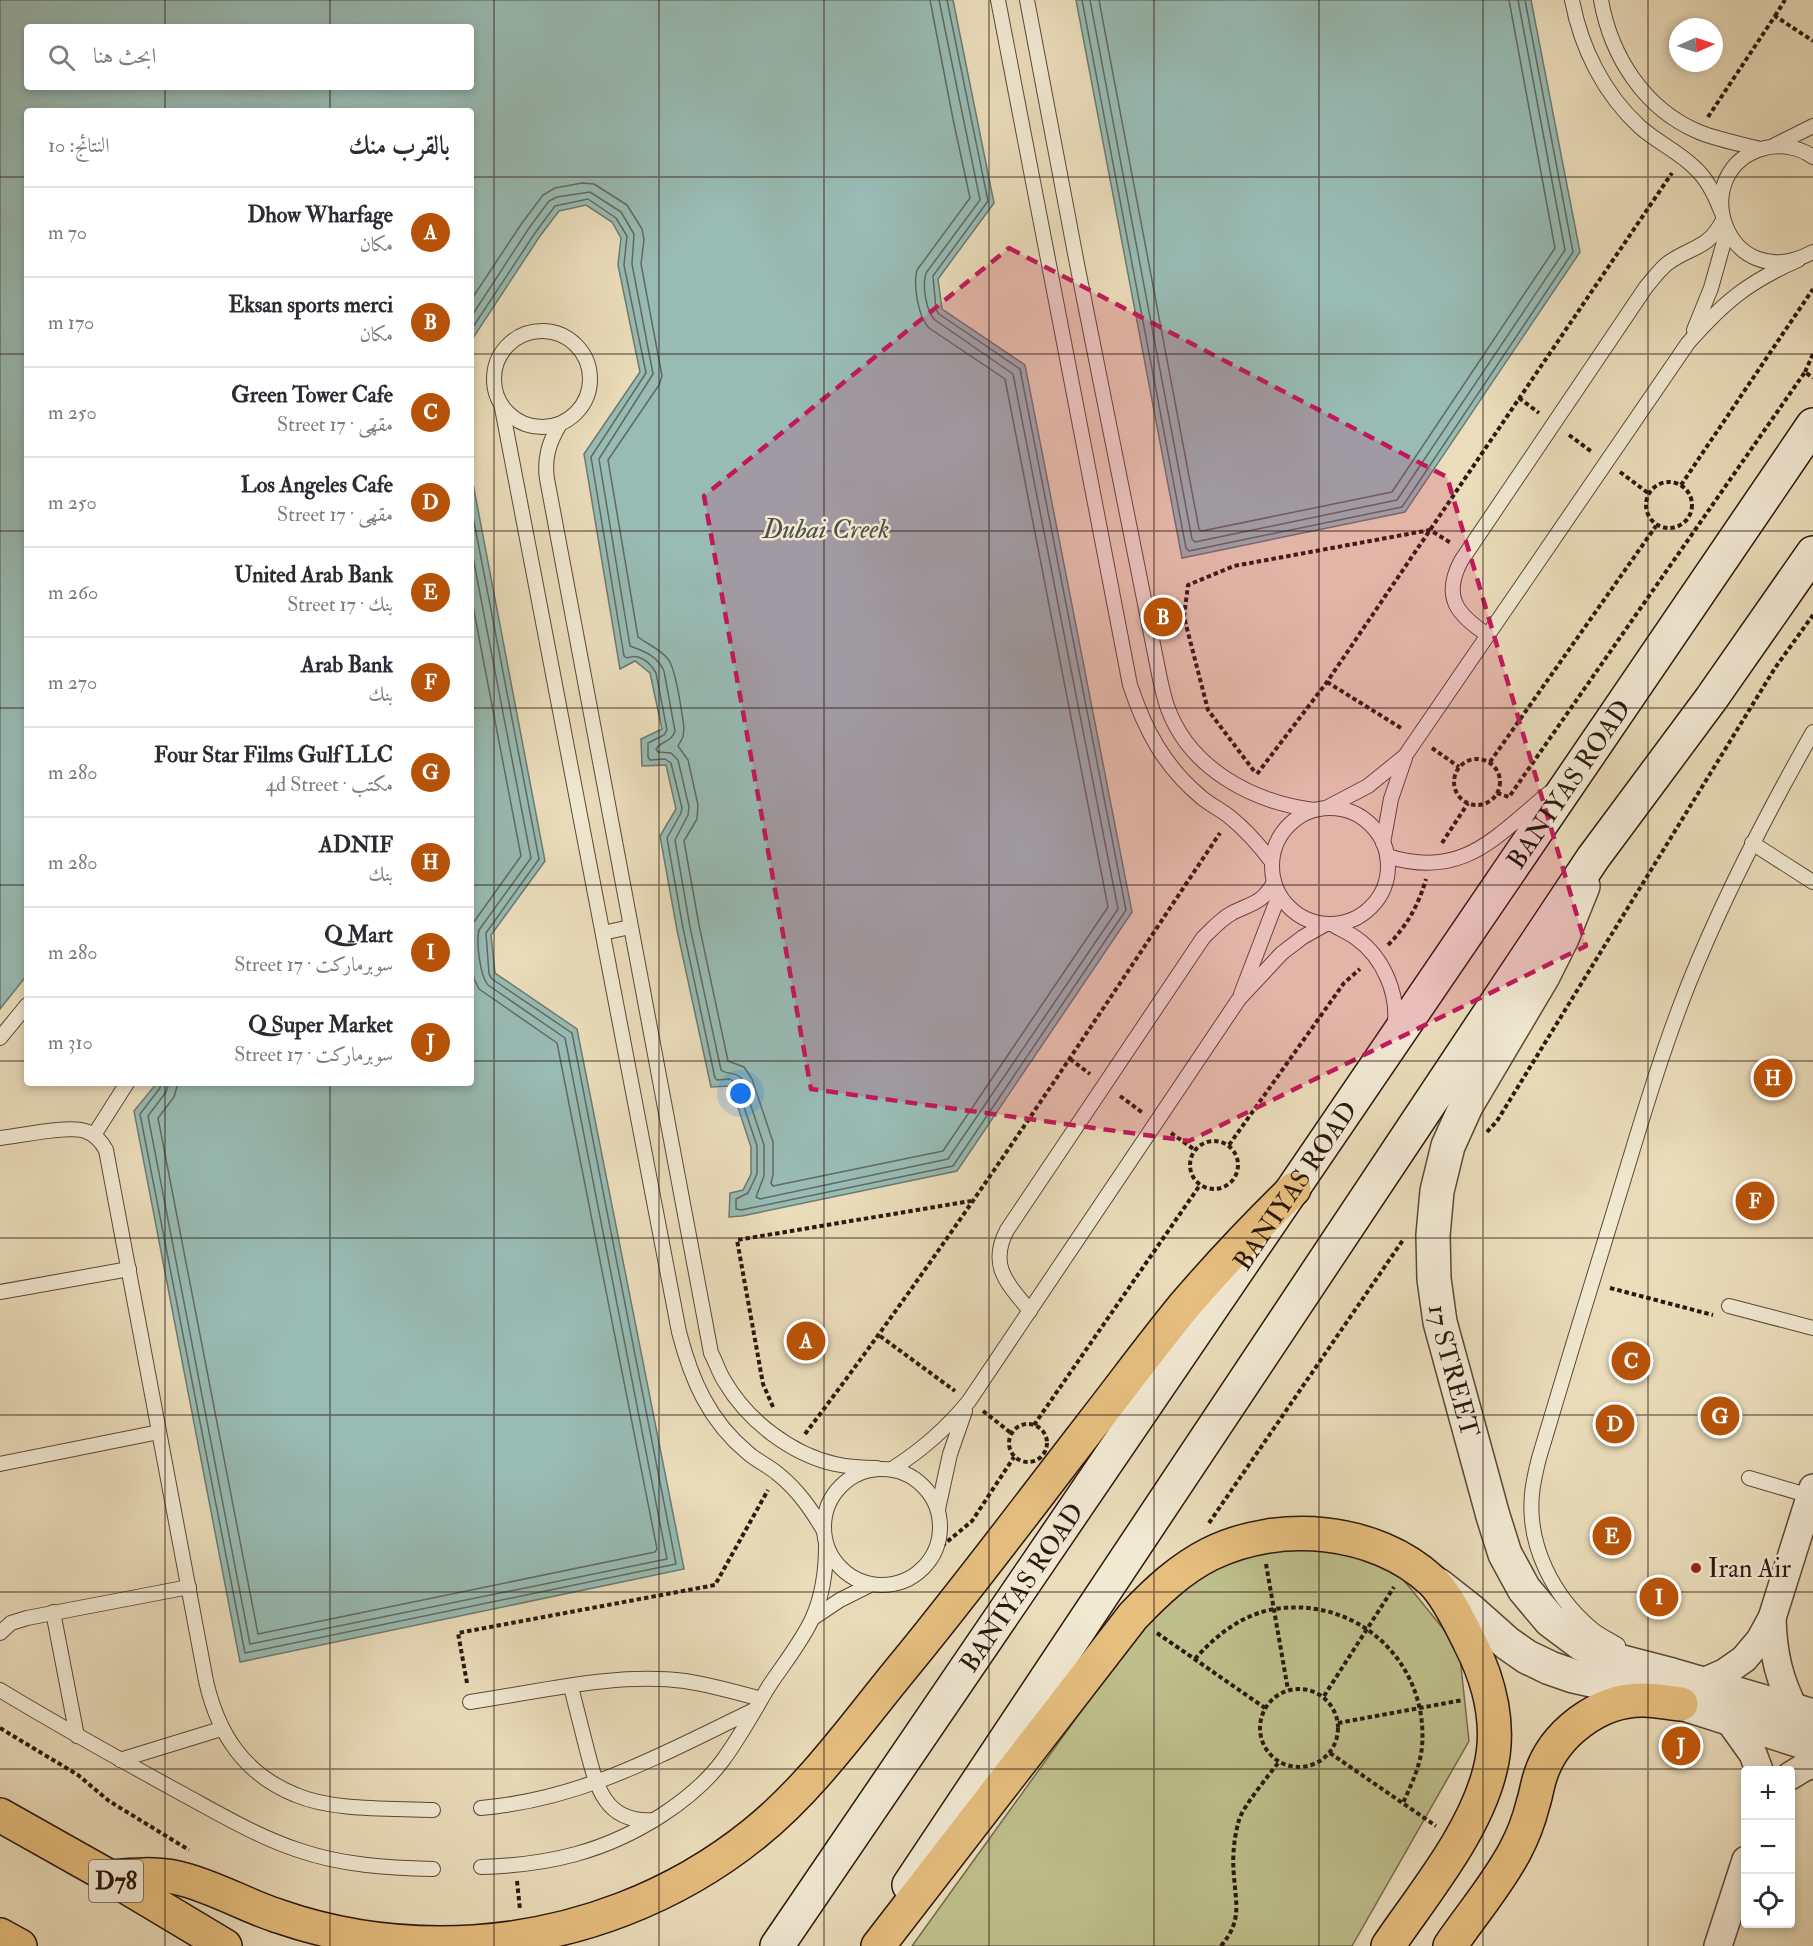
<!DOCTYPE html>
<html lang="ar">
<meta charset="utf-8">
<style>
body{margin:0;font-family:"IM FELL Double Pica",Amiri,serif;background:#f2f2f3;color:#2b2b33;direction:rtl}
.controls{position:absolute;right:18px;bottom:18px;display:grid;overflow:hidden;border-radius:6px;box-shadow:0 3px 9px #0003}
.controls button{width:54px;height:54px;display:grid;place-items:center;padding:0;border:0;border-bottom:2px solid #e1e1e2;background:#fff;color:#2b2b33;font:30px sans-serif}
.compass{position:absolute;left:1669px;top:18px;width:54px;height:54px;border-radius:50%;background:#fff;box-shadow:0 3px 9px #0003;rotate:87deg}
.you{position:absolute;left:741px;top:1094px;width:21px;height:21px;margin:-15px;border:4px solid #fff;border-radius:50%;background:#1a73e8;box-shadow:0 0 0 9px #1a73e833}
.badge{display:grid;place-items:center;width:39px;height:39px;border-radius:50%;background:#b45309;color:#fff;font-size:20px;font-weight:700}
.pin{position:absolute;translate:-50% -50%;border:3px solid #fff;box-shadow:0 2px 6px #0006}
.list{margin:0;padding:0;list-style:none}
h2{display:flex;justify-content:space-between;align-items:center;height:78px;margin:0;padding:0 24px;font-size:26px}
h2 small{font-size:20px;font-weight:400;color:#7c7c81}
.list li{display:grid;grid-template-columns:39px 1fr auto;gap:18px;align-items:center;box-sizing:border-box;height:90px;padding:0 24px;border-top:2px solid #e1e1e2}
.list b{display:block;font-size:22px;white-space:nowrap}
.list p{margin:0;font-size:20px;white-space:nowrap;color:#7c7c81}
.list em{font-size:20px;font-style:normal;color:#7c7c81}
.icon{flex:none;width:33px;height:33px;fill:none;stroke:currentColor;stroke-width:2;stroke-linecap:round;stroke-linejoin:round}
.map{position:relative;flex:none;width:1813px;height:1946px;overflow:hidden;direction:ltr}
.search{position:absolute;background:#fff;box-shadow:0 3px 9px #0003;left:24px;top:24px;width:450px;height:66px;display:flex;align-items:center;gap:15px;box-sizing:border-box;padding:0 21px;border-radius:6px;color:#7c7c81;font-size:22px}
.panel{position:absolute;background:#fff;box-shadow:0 3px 9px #0003;left:24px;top:108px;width:450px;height:978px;border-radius:6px;direction:rtl}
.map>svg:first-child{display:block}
</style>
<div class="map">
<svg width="1813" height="1946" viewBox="0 0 1813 1946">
<rect width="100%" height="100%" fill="#ebddbb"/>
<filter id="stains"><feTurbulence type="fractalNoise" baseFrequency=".00333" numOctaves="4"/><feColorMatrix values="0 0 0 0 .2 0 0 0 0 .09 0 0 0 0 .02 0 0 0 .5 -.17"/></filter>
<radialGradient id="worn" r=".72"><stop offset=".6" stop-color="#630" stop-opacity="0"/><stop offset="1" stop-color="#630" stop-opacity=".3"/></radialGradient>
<path fill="#bebf8c" stroke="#746c4c" stroke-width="1.5" d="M1243 1544 1341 1551 1397 1572 1459 1648 1469 1741 1352 1946H912L1175 1581Z"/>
<g fill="#98bbb4" stroke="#6c7a71" stroke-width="1.5" fill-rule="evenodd">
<path d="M0 0H953L994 203 938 279 942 309 1025 365 1132 912 957 1171 742 1216 729 1217 730 1193 743 1190 751 1174V1147L731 1086 711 1087 677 930 660 836 676 809 666 765 642 766 641 739 662 729 650 673 635 661 620 669 584 454 640 372 618 265 621 238 612 222 586 205 559 211 540 236 471 341V111H27V975L0 1009ZM27 27H471V87H27Z"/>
<path d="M1076 0H1531L1580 252 1405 512 1182 558Z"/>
<path d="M471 473 545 861 491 935 495 973 577 1029 684 1569 240 1662 134 1111 157 1083H471Z"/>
</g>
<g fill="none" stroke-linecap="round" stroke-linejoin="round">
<g stroke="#616a60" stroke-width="1.5">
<path d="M1082 0 1186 548 1189 551 1402 507 1573 252 1525 0"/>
<path d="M1090 0 1192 539 1195 542 1397 500 1565 250 1518 0"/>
<path d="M1099 0 1199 529 1202 531 1392 492 1555 248 1509 0"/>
<path d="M471 300 522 223 543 195 555 188 582 183 594 184 627 205 642 229 644 240 641 264 662 376 659 385 608 460 638 637C647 644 660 649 668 659 676 669 682 713 684 728L683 737 678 746 688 760 698 805 697 819 684 841 699 925 728 1061 744 1067 752 1079 773 1142V1175L771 1183 773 1186 943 1151 1108 907 1005 379 929 328C918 317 913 284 917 270L970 198 953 119 930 0"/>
<path d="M471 317 529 228 549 201 557 197 590 192 621 212 634 234 632 264 653 374 599 459 630 646C643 651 657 655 664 671L675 731C672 742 661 741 656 749L658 752 671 753 678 760 689 807 688 815 675 840 690 927 721 1070C727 1075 736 1071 742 1079L764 1145V1176L756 1197 760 1199 948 1159 1118 909 1013 374 935 320C926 311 922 286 926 273L980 200 939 0"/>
<path d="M471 330 535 233 555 206 588 199 616 218 627 236 624 265 646 373 591 457 624 656 627 658C639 653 650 662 656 673L667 730 664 735 648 743V757L650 760 665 759 671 763 682 808 681 813 667 838 683 928 715 1078 717 1080 730 1079 736 1083 757 1146V1174L748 1193 736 1199V1209L741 1210 953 1166 1126 910 1020 369 939 314 936 310 933 276 988 201 947 0"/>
<path d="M471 596 521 856 471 926"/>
<path d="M161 1083 160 1088 140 1114 245 1653 676 1564 572 1033 492 979 489 974 486 933 539 859 471 506"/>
<path d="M169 1083 166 1092 148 1116 250 1644 667 1559 565 1038 488 985C480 976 476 942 479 930L531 858 471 547"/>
<path d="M178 1083 174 1097 158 1118 258 1634 655 1552 657 1549 557 1043 479 989 474 979 471 957"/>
</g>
<g stroke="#5a4938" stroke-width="16">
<g id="service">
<path d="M998 0 1130 685C1145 730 1164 766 1201 797 1210 805 1222 810 1231 818 1247 831 1260 846 1272 862"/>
<path d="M1027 0 1077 264 1160 679C1162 688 1164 697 1167 706 1189 769 1253 802 1314 810"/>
<path d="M1572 0C1581 48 1604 94 1640 127 1657 142 1679 152 1695 168 1708 180 1715 195 1721 211"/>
<path d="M1601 0C1611 56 1644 109 1699 132 1719 140 1740 144 1761 149"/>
<path d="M1775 145 1813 126"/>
<path d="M1813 157C1799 147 1781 144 1765 148 1684 169 1725 299 1813 252"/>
<path d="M1694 330 1711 288 1727 231"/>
<circle cx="542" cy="379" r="48"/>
<path d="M502 408 679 1332C691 1379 709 1421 748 1453 757 1461 769 1466 778 1474 798 1490 811 1509 824 1531"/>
<path d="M560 424C549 442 544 458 547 479L711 1353C716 1362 719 1373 725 1382 748 1421 791 1454 835 1464 849 1467 863 1468 877 1468"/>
<path d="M1488 635C1457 615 1442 597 1461 561L1646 287C1653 279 1659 270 1668 263 1691 246 1708 250 1723 220"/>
<path d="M1326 808 1368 786 1405 756 1688 343C1724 302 1748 282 1798 260"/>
<circle cx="1330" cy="866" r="58"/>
<path d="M1383 843 1391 799 1405 758"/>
<path d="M1752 843 1813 882"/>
<path d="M1387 856C1463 880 1495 837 1549 793"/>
<path d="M1335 926C1342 930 1349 933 1356 938 1383 957 1400 995 1394 1028"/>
<path d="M603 933 630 927"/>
<path d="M1241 994 1279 895"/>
<path d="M0 1038 27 1005"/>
<path d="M94 1135 127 1083"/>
<path d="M0 1138C20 1136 68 1125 85 1131 95 1134 101 1141 106 1150L206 1681C218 1734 244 1774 296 1795 333 1811 392 1808 433 1810"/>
<path d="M0 1292 129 1269"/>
<path d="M1729 1306 1813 1328"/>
<path d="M1030 1311C1008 1284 988 1266 1007 1230L1203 938C1212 929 1221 919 1232 913 1252 903 1263 903 1274 882"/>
<path d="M0 1464 159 1432"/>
<circle cx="882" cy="1527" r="58"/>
<path d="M892 1469C922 1450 947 1428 969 1401L1239 999 1282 953 1303 937 1326 924"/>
<path d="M1749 1478 1810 1496"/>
<path d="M938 1509 950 1454 965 1411"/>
<path d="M53 1612 77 1736"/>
<path d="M813 1618 840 1600 870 1585"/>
<path d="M0 1633 11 1623 27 1618 189 1587"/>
<path d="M1618 1645C1609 1639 1598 1635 1591 1628 1553 1596 1527 1545 1532 1494 1533 1482 1536 1470 1539 1458 1565 1371 1591 1285 1618 1198 1640 1126 1661 1053 1689 983 1724 896 1767 813 1813 732"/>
<path d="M571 1687C576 1706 581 1726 586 1746 596 1785 604 1824 654 1820"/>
<path d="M0 1690C59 1726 119 1759 179 1792 218 1813 256 1836 298 1850 341 1865 387 1868 433 1869"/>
<path d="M470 1702C539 1692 615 1672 685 1681 711 1685 736 1692 761 1699"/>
<path d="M120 1760 221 1729"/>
<path d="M481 1808C584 1799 662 1754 754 1710"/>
<path d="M481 1867C549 1865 605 1852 662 1815 685 1800 707 1782 723 1760 740 1737 754 1711 769 1686 783 1665 803 1640 813 1617 823 1594 826 1570 826 1546"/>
</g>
</g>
<g stroke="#5a4938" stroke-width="30">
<g id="minor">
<path d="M1772 1618C1773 1654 1779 1679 1795 1711"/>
<path d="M1701 1683 1724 1673 1744 1659 1760 1640 1772 1618 1813 1488"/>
<path d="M1728 1719 1753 1754 1759 1770"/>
<path d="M1790 1776 1803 1768 1813 1764"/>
<path d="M1718 1946 1746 1860"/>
</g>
</g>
<g stroke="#5a4938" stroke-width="36">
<g id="tertiary">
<path id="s1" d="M1583 886 1562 938 1543 976 1466 1106 1448 1146 1437 1191 1433 1235 1434 1279 1440 1322 1493 1516 1505 1554 1524 1589 1550 1620 1582 1644 1618 1661 1672 1675 1813 1716"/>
<path d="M1438 1585 1471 1611 1507 1643 1527 1657 1550 1668 1573 1676 1653 1694 1813 1745"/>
</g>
</g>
<g stroke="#2a180d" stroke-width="36">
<g id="secondary">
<path d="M909 1885 1593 858 1711 699 1813 553"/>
<path id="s2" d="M777 1946 1813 425"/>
</g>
</g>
<g stroke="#2a180d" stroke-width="36">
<g id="primary">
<path d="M0 1815 110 1877 225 1946"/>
<path d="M110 1877C132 1875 156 1873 178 1878 213 1886 244 1905 278 1916 341 1938 408 1946 474 1942 576 1935 675 1898 755 1833 812 1787 856 1724 902 1668 967 1589 1028 1507 1090 1427 1122 1386 1152 1345 1184 1306 1219 1265 1256 1226 1294 1189"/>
<path d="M0 1935 20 1946"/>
<path d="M878 1946 1133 1616C1156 1592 1180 1569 1210 1554 1279 1520 1375 1528 1432 1581 1447 1595 1461 1625 1470 1643 1490 1682 1501 1727 1490 1770 1475 1832 1424 1893 1388 1946"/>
<path d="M1450 1946C1471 1915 1497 1885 1515 1851 1523 1836 1529 1820 1533 1804 1536 1795 1537 1786 1540 1777 1553 1734 1599 1699 1644 1700 1656 1700 1669 1703 1681 1704"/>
</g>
</g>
<g stroke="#2a180d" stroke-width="4" stroke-dasharray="4.5 3" stroke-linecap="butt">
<path d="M1775 16 1785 0"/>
<path d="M1708 117 1775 16 1813 41"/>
<path d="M1805 372 1813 354"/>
<path d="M1519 398 1539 413"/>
<path d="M1569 435 1592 452"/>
<path d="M1620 472 1648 493"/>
<circle cx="1669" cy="505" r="23"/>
<path d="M1681 485 1813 289"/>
<path d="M1327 682 1401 728"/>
<path d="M1432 748 1459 767"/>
<circle cx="1477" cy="782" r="23"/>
<path d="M1490 762 1656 526"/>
<path d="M1254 771 1208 710 1184 617 1188 585 1234 566 1430 530 1451 543"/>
<path d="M1257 774 1327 682 1672 173"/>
<path d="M1497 793 1509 797 1805 372 1813 378"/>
<path d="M1442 843 1468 803"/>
<path d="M1388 945C1407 926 1419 904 1426 879"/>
<path d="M1070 1059 1090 1074"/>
<path d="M1120 1096 1143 1113"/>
<path d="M1487 1132 1497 1121 1775 668 1813 615"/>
<path d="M1171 1133 1195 1150"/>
<circle cx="1214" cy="1165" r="24"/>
<path d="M1229 1145 1344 983 1360 969"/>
<path d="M1610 1288 1713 1315"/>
<path d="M880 1336 955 1391"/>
<path d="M773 1407 763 1384 737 1240 971 1201"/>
<path d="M983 1411 1011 1433"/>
<circle cx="1028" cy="1443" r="19"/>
<path d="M1034 1425 1200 1185"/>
<path d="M805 1434C952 1240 1085 1035 1220 833"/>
<path d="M1209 1523 1403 1240"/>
<path d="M936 1551 972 1521 1014 1457"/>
<path d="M1266 1564 1288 1690"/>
<path d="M1157 1633 1265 1708"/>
<path d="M1195 1659C1216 1635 1243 1614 1275 1609 1358 1596 1429 1663 1422 1747 1420 1767 1411 1785 1403 1803"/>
<path d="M467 1683 458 1633 715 1585 768 1490"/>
<circle cx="1299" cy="1728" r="39"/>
<path d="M1324 1696 1394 1587"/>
<path d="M1338 1723 1463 1700"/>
<path d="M0 1728 78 1775 109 1801 189 1850"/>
<path d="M1330 1753 1436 1826"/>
<path d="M517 1881 520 1910"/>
<path d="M1221 1946C1242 1921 1236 1905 1234 1876 1232 1857 1234 1838 1239 1820 1242 1808 1269 1775 1278 1763"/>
</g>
<use href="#service" stroke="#f2e9d3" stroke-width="14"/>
<use href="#minor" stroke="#f2e9d3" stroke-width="27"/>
<use href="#tertiary" stroke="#f2e9d3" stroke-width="33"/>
<use href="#secondary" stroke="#f2e9d3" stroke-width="33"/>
<use href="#primary" stroke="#e6be7e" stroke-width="33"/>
</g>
<path fill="#c2185b" fill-opacity="0.2" stroke="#c2185b" stroke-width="4.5" stroke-dasharray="12 8" stroke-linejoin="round" d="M1009 248 1447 477 1586 946 1189 1141 811 1089 704 496Z"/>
<path fill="none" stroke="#2a180d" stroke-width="1.5" stroke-opacity="0.55" d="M165 0V27M330 0V27M494 0V1946M659 0V1946M824 0V1946M989 0V1946M1154 0V1946M1319 0V1946M1483 0V1946M1648 0V1946M165 87V111M330 87V111M0 177H27M471 177H1813M0 354H27M471 354H1813M0 531H27M471 531H1813M0 708H27M471 708H1813M0 885H27M471 885H1813M0 1061H27M471 1061H1813M165 1083V1946M330 1083V1946M0 1238H1813M0 1415H1813M0 1592H1813M0 1769H1813"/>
<circle fill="#8f2418" stroke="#f2e9d3" stroke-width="2" cx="1696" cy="1568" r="6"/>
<g text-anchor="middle" stroke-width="5" stroke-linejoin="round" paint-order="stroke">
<rect fill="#f2e9d3" stroke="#665748" stroke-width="1.5" x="89" y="1860" width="54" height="42" rx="4.5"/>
<g font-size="24" font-weight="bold" fill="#2a180d">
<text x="116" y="1889">D78</text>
</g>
<g font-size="26" fill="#2a180d" stroke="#f2e9d3">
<text dy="9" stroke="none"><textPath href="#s2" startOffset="1406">BANIYAS ROAD</textPath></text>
<text dy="9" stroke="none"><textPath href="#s2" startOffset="920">BANIYAS ROAD</textPath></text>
<text dy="9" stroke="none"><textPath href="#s1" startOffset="522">17 STREET</textPath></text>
<text dy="9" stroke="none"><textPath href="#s2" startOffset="434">BANIYAS ROAD</textPath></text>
</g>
<g font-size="26" fill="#2a180d" stroke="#f2e9d3" text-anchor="start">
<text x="1708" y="1577">Iran Air</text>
</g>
<g font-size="27" font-style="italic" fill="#505147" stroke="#f2e9d3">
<text x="826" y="538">Dubai Creek</text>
</g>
</g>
<rect width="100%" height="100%" filter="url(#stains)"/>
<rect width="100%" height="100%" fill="url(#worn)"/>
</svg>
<div class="controls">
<button>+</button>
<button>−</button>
<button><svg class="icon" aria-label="locate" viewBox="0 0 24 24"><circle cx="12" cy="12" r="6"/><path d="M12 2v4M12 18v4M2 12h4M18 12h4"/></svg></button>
</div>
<svg class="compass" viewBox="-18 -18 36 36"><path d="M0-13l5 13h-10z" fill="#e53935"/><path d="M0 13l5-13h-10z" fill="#7c7c81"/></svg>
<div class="you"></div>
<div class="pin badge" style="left:806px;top:1341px">A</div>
<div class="pin badge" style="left:1163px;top:617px">B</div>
<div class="pin badge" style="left:1631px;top:1361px">C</div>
<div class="pin badge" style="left:1615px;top:1424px">D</div>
<div class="pin badge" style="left:1612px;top:1536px">E</div>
<div class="pin badge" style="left:1755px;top:1201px">F</div>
<div class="pin badge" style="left:1720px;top:1416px">G</div>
<div class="pin badge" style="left:1773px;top:1078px">H</div>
<div class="pin badge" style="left:1659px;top:1597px">I</div>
<div class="pin badge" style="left:1681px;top:1746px">J</div>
<div class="search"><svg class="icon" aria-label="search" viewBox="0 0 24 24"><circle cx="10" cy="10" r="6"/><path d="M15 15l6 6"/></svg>ابحث هنا</div>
<section class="panel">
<h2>بالقرب منك<small>النتائج: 10</small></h2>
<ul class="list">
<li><span class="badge">A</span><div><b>Dhow Wharfage</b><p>مكان</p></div><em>70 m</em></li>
<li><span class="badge">B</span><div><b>Eksan sports merci</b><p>مكان</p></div><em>170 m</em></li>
<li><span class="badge">C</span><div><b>Green Tower Cafe</b><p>مقهى · 17 Street</p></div><em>250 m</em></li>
<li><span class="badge">D</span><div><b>Los Angeles Cafe</b><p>مقهى · 17 Street</p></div><em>250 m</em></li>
<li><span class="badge">E</span><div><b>United Arab Bank</b><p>بنك · 17 Street</p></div><em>260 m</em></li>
<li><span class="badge">F</span><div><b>Arab Bank</b><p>بنك</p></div><em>270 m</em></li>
<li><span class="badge">G</span><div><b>Four Star Films Gulf LLC</b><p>مكتب · 4d Street</p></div><em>280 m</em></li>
<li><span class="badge">H</span><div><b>ADNIF</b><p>بنك</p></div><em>280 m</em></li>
<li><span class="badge">I</span><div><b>Q Mart</b><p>سوبرماركت · 17 Street</p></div><em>280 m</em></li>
<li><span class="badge">J</span><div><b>Q Super Market</b><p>سوبرماركت · 17 Street</p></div><em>310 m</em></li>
</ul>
</section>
</div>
